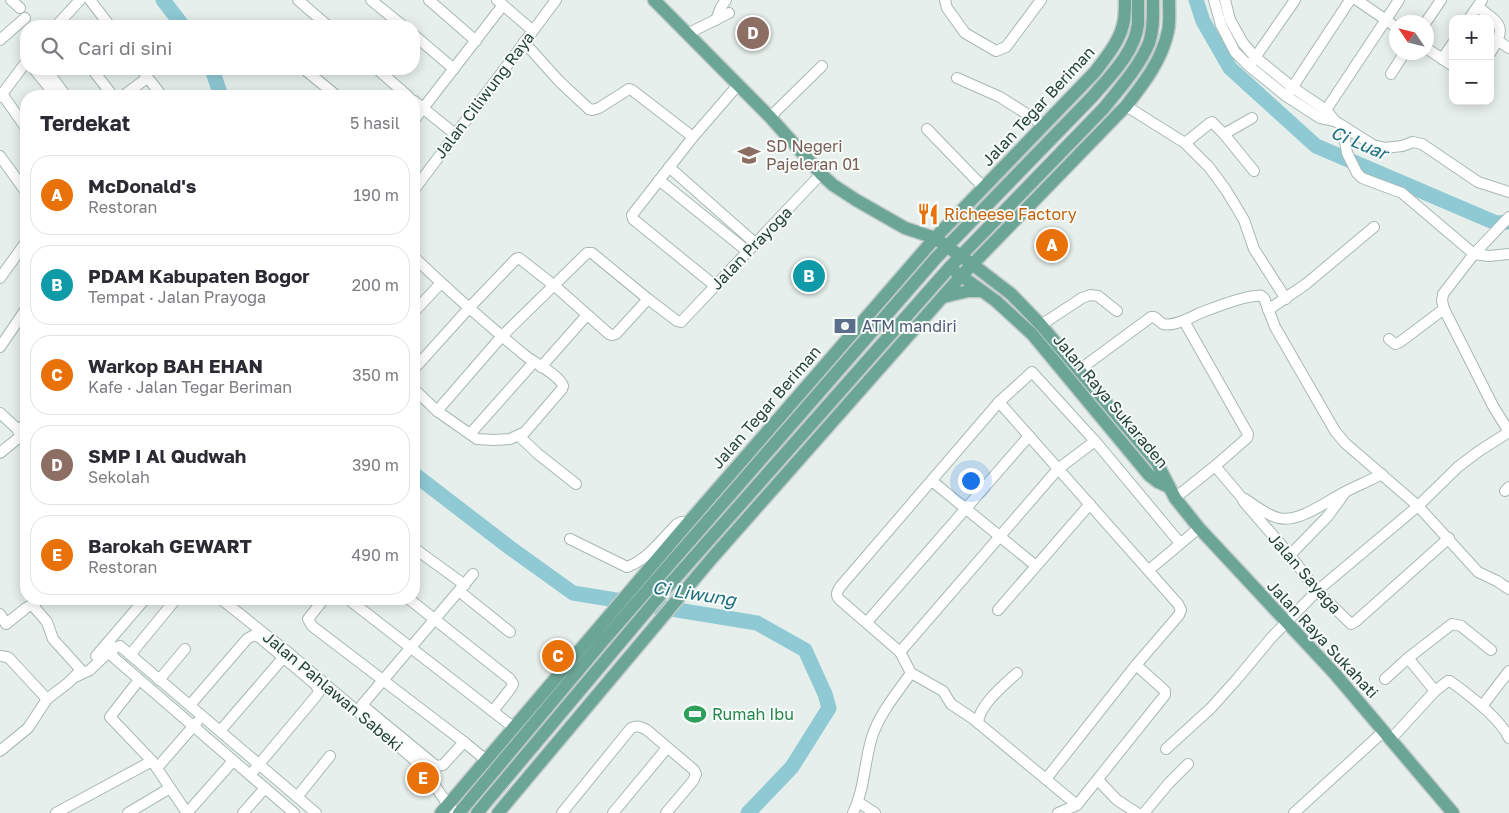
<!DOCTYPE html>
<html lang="id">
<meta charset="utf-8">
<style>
body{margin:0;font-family:"Golos Text",sans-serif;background:#f7f7f7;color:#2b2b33}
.controls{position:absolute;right:15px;top:15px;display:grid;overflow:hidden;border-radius:10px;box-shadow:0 2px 12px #0003}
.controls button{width:45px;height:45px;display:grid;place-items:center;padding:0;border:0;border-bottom:1px solid #e1e1e2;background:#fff;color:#2b2b33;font:25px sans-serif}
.compass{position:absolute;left:1389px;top:15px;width:45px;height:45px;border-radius:50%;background:#fff;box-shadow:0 2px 12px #0003;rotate:305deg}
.you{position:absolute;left:970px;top:480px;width:18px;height:18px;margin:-12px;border:4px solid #fff;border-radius:50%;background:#1a73e8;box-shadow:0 0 0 8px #1a73e833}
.badge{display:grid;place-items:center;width:32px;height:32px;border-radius:50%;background:#ea580c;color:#fff;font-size:16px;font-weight:700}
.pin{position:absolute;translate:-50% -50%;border:2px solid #fff;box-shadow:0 1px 5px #0006}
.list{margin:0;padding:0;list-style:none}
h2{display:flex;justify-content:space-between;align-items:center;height:65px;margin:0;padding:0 20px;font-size:21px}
h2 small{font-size:16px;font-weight:400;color:#7c7c81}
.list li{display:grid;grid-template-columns:32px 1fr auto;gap:15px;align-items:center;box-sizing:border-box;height:80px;margin:0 10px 10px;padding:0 10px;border:1px solid #e1e1e2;border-radius:20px}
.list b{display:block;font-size:19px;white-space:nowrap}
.list p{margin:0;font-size:16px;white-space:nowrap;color:#7c7c81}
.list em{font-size:16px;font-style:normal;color:#7c7c81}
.icon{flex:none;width:28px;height:28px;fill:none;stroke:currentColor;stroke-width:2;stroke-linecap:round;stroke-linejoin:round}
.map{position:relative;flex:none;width:1509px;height:813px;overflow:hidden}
.search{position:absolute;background:#fff;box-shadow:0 2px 12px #0003;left:20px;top:20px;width:400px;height:55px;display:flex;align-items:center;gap:12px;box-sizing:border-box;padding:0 18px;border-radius:20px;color:#7c7c81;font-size:19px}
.panel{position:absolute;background:#fff;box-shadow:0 2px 12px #0003;left:20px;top:90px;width:400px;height:515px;border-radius:20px}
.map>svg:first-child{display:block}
</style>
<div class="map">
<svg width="1509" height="813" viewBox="0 0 1509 813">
<rect width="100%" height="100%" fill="#e6efeb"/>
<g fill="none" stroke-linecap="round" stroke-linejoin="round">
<g stroke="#8ec9d4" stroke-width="15">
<path d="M163 0 183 26"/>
<path d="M1196 0 1203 21 1230 68 1316 146 1496 223 1509 222"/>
<path d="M212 69 221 96"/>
<path d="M414 474 509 547 573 593 757 623 805 650 825 694 829 708 792 767 748 813"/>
</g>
<g stroke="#a8b8b2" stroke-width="12">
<g id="minor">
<path d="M11 0 20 8"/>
<path d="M90 0 110 26"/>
<path d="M298 0 328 26"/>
<path d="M371 0 403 26"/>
<path d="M429 0 476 41"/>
<path d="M497 0 532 30"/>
<path d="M945 0 947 8 965 33 996 51 1006 47 1041 0"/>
<path d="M1214 0 1221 25 1235 52 1249 66 1286 96 1320 118 1335 121"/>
<path d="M1225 0 1230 20 1243 43 1255 57 1292 87 1326 110 1335 121 1373 145 1385 148 1402 146 1413 142 1422 144 1478 182 1509 192"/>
<path d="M1357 0 1396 27"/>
<path d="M1478 7C1500 24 1508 26 1490 53"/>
<path d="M1469 19 1482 0"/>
<path d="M716 20 721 7 726 0"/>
<path d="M1426 22 1441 0"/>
<path d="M56 26 80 0"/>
<path d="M687 34 729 13"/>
<path d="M414 35 454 69"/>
<path d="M0 40 25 18"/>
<path d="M1498 41 1509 48"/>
<path d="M524 42 559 81 589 109 592 110 599 108 629 89 632 90 693 137"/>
<path d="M1426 48 1453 66"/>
<path d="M1442 59 1453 43"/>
<path d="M1252 62 1295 0"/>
<path d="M34 69 56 96"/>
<path d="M46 69 66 96"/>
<path d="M92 69 113 96"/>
<path d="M141 69 162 96"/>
<path d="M304 69 337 96"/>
<path d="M377 69 408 96"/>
<path d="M1391 74 1405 52"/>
<path d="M957 78 1000 97 1044 125"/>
<path d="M1290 91 1350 0"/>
<path d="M2 94 26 128"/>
<path d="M123 96 147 78"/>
<path d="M0 97 26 62"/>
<path d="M414 101 455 134"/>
<path d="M1126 106 1185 143 1209 167 1226 190 1244 220 1254 249 1286 299"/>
<path d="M1322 116 1399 0"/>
<path d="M770 117 822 66"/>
<path d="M414 120 503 5"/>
<path d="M927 129 983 187"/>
<path d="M1347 129 1345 141 1347 153 1357 173 1362 178 1402 193 1474 254 1489 256 1509 254"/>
<path d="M1224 134 1252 118"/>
<path d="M1185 143 1210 123 1212 122 1224 134 1254 171"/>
<path d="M0 156 26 192"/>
<path d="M669 167 755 243"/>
<path d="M659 180 747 251"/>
<path d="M414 190 556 0"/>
<path d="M414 257C450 292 488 325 527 357 537 364 560 376 563 386L562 389 525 432 510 439 494 440 477 439 437 411 414 389"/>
<path d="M0 278 26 242"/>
<path d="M714 285 633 219 632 215 693 137 738 85"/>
<path d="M1268 310 1306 284 1374 227"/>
<path d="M414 312 441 283"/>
<path d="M1041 325 1082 298 1090 295 1098 296 1117 311"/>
<path d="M1389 339 1395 344 1400 342 1444 309"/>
<path d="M0 347 26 309"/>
<path d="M541 367 587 315"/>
<path d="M414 369 469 308 516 259 519 258 556 287 609 334 612 335 616 334 648 299"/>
<path d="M1079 370 1151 317H1154C1157 319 1160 322 1163 324 1173 327 1192 317 1200 313 1213 308 1244 296 1256 296 1261 295 1260 295 1264 298L1275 327 1335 431 1345 443 1418 506 1478 572 1497 581 1509 589"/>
<path d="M999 402 1178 604 1181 610 1179 615 1136 665 1046 779"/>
<path d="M437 411 502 336 587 253H592L648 299 677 321 681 322 821 174"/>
<path d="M0 413 26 437"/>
<path d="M18 431 26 423"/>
<path d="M1509 432 1493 406 1444 309 1442 301 1443 294 1474 254 1509 217"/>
<path d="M470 434 534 362"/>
<path d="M519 436 538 454 576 484"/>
<path d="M0 453 22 435"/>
<path d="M1215 466 1242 498 1244 502 1290 555 1317 591 1351 624 1355 622 1449 538"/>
<path d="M932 481 1036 566"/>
<path d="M1505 491 1509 487"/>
<path d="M1175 498 1215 466 1247 438 1248 434 1184 321"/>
<path d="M1245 499C1252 504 1271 517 1279 518 1300 523 1328 500 1347 491 1359 485 1371 480 1382 474"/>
<path d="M570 539 627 567C647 560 662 539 677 524L681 522 688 523"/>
<path d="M414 548 465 585"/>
<path d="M1290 555 1328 516 1344 494"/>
<path d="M1149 570 1199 528"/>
<path d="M459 591 510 632"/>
<path d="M37 599 34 607 47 622 53 639 81 670"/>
<path d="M221 599 290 654 411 757C430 774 439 795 455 813"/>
<path d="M324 599 308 619 312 626 464 742 486 760"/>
<path d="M348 599 513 727"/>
<path d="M409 599 510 679 513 684 511 688 493 711"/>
<path d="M998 610 1090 504"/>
<path d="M0 614 6 624 26 608 35 603"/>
<path d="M867 622 1029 436"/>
<path d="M113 648 112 656 294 813"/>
<path d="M900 652 1058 469 1095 441"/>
<path d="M130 655 176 599"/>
<path d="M0 656 7 657 10 659 47 699"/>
<path d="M96 656 145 599"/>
<path d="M1408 658 1452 624 1461 626 1491 650"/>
<path d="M1136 665 1163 689 1165 691V695L1077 805 972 718 951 704 943 691 911 673 900 652 840 600C835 595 837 592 840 587L999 402 1032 372 1095 441 1180 543"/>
<path d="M75 677 90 670 113 648 120 646 316 813"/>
<path d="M1385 679 1408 658 1435 691"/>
<path d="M139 680 110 717 152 761 187 813"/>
<path d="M159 680 185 649"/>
<path d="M190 705 247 639 254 635 259 637 316 685 319 692 317 695 250 775"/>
<path d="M1482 706 1509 671"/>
<path d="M978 723C979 705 1004 685 1017 673"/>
<path d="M220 731 283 658"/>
<path d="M1391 739 1435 691 1448 681H1450C1468 694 1500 718 1509 738"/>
<path d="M464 742 443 765 436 766 362 705 473 574"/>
<path d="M1166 749 1211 708 1237 679 1271 638 1317 591 1418 506 1458 467 1479 451 1509 432"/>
<path d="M0 751 28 728 47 699 68 683 78 673"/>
<path d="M157 768 197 722"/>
<path d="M1098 780 1117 800 1137 813"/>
<path d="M297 797 330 756"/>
<path d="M858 802 875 813"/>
<path d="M56 813 152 761"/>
<path d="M128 813 170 788"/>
<path d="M187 813 233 761"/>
<path d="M243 813 265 788"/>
<path d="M562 813 631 728C638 725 641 727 647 730L694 770 696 774 693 781 666 813"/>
<path d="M613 813 667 748"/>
<path d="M853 813C865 788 864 763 872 737 879 714 897 693 911 673"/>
<path d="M1058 813 1077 805"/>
<path d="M1144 813 1169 783 1188 764"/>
<path d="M1294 813 1384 731"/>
</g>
</g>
<g stroke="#c2cac8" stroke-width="15">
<g id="major">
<path d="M654 0 770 117 821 174 833 185 856 200 905 228 935 238 972 264 1011 294 1041 325 1157 463 1175 498 1199 528 1335 674 1453 813"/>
<path d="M956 272 996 301 1032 334 1149 475 1158 482 1169 487"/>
<path d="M943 297 968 291H982"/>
<path d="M441 813 688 523 935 238 1095 72C1107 56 1121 40 1124 20 1125 14 1125 6 1125 0"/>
<path d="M459 813 603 641 936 258 1093 96C1110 76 1135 52 1138 24 1138 16 1138 8 1138 0"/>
<path d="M477 813 656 600 950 267 1104 108C1120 88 1139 67 1149 43 1154 29 1153 14 1153 0"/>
<path d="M498 813 713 557 961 276 1126 106C1144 83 1162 60 1168 31 1170 22 1169 10 1169 0"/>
</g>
</g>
<use href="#minor" stroke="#fff" stroke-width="10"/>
<use href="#major" stroke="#6aa596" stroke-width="12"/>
</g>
<defs>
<g id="school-bare" transform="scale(1.725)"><path d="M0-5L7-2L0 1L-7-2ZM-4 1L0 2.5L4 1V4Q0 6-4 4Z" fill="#8d6e63" stroke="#f7fbf9" stroke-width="2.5" paint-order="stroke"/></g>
<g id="restaurant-bare" transform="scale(1.725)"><path d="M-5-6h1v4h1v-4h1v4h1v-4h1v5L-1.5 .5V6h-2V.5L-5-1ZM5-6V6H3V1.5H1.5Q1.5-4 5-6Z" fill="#e8710a" stroke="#f7fbf9" stroke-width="2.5" paint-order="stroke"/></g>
<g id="bank-bare" transform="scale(1.725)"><path d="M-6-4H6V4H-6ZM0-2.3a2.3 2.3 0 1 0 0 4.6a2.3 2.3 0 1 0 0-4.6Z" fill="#5c6f8a" stroke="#f7fbf9" stroke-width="2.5" paint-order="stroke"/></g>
<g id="stadium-bare" transform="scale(1.725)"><path d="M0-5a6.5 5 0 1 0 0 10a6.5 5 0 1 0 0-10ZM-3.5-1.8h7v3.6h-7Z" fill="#2e9e5b" stroke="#f7fbf9" stroke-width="2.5" paint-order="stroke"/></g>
</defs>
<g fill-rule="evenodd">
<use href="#school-bare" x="749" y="155"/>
<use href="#restaurant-bare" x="928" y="214"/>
<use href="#bank-bare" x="845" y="326"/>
<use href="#stadium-bare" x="695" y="714"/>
</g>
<g text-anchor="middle" stroke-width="4" stroke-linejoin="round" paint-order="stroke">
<g font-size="16" fill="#24423a" stroke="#f7fbf9">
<text transform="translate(484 95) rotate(-53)" y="6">Jalan Ciliwung Raya</text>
<text transform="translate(1038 106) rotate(-47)" y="6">Jalan Tegar Beriman</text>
<text transform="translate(751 248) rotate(-46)" y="6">Jalan Prayoga</text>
<text transform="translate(1111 401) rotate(50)" y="6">Jalan Raya Sukaraden</text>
<text transform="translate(766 407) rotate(-49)" y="6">Jalan Tegar Beriman</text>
<text transform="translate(1305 573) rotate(49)" y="6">Jalan Sayaga</text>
<text transform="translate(1323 639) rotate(47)" y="6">Jalan Raya Sukahati</text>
<text transform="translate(333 691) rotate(40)" y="6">Jalan Pahlawan Sabeki</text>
</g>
<g font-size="16" fill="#785e54" stroke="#f7fbf9" text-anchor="start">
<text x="766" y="152">SD Negeri<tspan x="766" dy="18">Pajeleran 01</tspan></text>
</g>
<g font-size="16" fill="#c56008" stroke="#f7fbf9" text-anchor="start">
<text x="944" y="220">Richeese Factory</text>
</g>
<g font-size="16" fill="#4e5e75" stroke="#f7fbf9" text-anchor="start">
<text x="862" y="332">ATM mandiri</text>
</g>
<g font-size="16" fill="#27864d" stroke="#f7fbf9" text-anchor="start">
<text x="712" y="720">Rumah Ibu</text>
</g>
<g font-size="18" font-style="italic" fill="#1c6f80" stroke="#f7fbf9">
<text transform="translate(1359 143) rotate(23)" y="6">Ci Luar</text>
<text transform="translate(694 594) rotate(9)" y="6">Ci Liwung</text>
</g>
</g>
</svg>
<div class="controls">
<button>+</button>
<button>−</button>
</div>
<svg class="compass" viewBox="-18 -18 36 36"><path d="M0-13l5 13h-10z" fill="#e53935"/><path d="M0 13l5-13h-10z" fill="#7c7c81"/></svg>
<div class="you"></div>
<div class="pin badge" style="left:1052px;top:245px;background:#e8710a">A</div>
<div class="pin badge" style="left:809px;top:276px;background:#0f9aa8">B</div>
<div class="pin badge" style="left:558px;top:656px;background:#e8710a">C</div>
<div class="pin badge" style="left:753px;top:33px;background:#8d6e63">D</div>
<div class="pin badge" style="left:423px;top:778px;background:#e8710a">E</div>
<div class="search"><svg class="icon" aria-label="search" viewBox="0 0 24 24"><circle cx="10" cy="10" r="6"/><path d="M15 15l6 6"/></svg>Cari di sini</div>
<section class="panel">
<h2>Terdekat<small>5 hasil</small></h2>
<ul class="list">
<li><span class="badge" style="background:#e8710a">A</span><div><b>McDonald's</b><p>Restoran</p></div><em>190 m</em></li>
<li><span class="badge" style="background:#0f9aa8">B</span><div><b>PDAM Kabupaten Bogor</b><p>Tempat · Jalan Prayoga</p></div><em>200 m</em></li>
<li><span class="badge" style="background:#e8710a">C</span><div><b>Warkop BAH EHAN</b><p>Kafe · Jalan Tegar Beriman</p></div><em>350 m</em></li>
<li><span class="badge" style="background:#8d6e63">D</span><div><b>SMP I Al Qudwah</b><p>Sekolah</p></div><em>390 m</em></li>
<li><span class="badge" style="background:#e8710a">E</span><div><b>Barokah GEWART</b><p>Restoran</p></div><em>490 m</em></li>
</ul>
</section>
</div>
